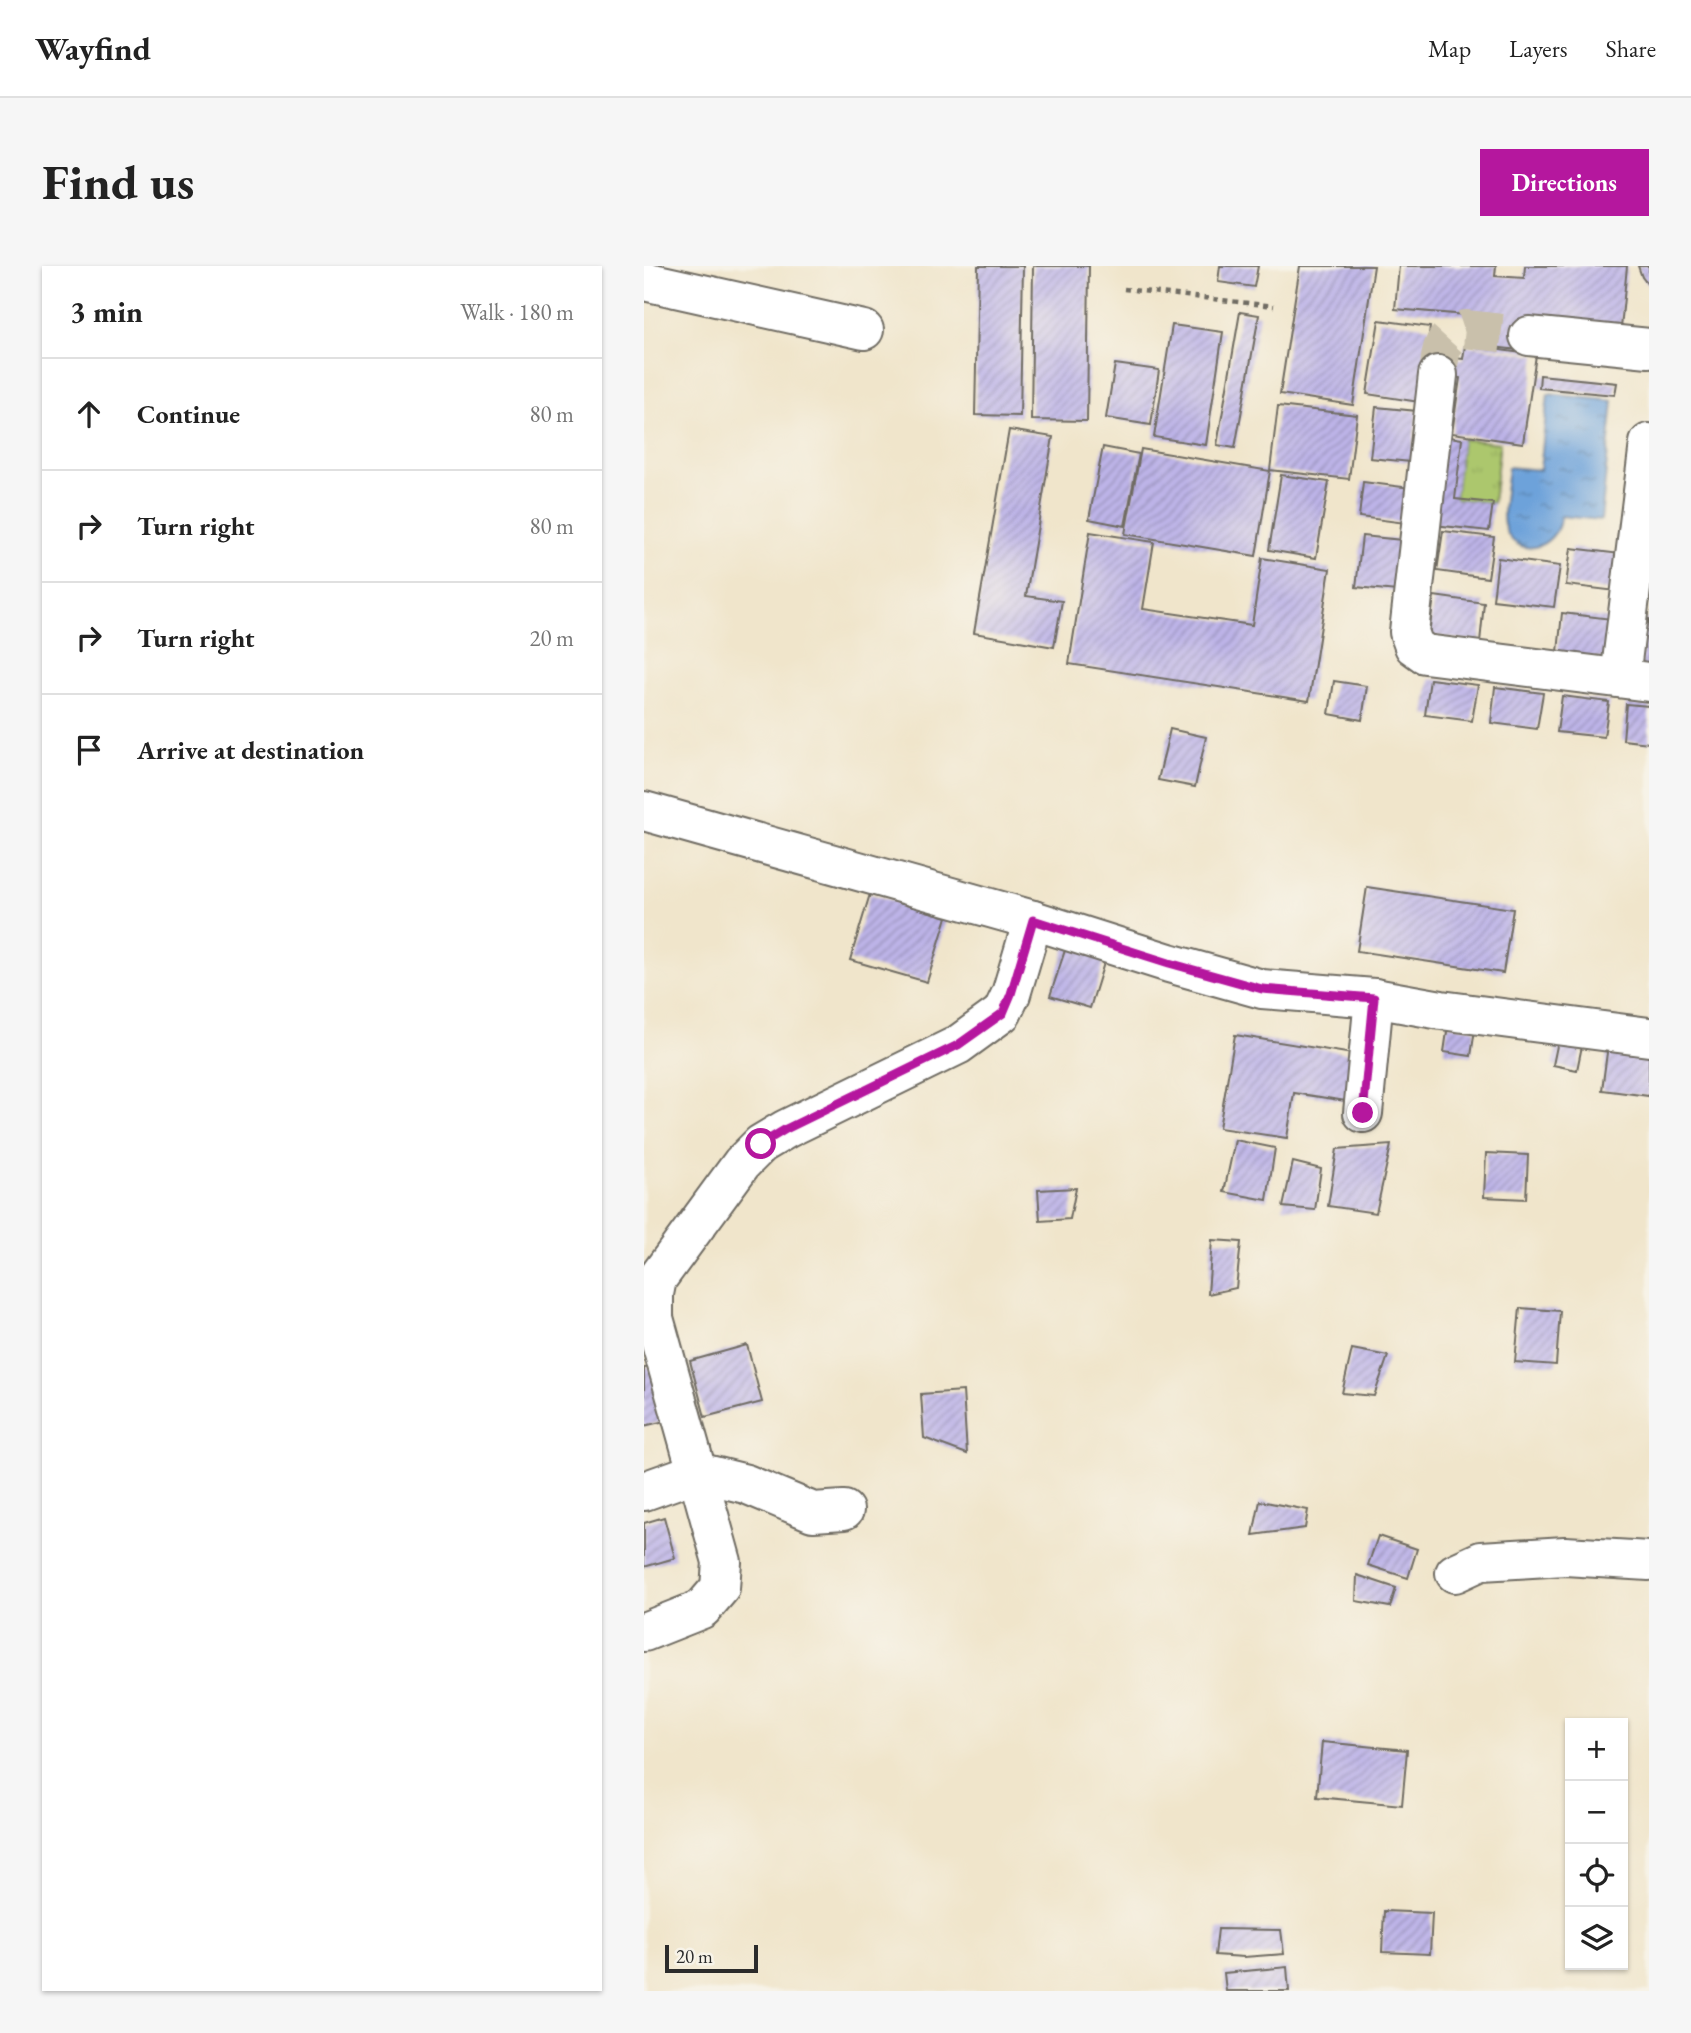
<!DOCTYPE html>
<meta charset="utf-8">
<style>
body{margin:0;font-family:"EB Garamond",serif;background:#f6f6f6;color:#222}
.controls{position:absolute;right:21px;bottom:21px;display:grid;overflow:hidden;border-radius:0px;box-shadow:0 2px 5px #0004}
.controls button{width:63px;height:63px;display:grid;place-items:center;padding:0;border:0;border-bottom:2px solid #e0e0e0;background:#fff;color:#222;font:35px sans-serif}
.scale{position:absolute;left:21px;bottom:18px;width:93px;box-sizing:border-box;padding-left:7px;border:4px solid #2b2b2b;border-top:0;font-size:19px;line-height:24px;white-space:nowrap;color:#2b2b2b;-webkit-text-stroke:5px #f7f3e8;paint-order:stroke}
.stop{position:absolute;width:21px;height:21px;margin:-16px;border:5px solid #b5179e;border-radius:50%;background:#fff}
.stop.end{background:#b5179e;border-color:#fff;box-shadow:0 2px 7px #0008}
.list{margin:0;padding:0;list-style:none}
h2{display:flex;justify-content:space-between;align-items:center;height:91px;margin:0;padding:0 28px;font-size:30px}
h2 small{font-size:23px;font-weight:400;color:#767676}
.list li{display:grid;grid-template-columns:46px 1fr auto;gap:21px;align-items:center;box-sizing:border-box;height:112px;padding:0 28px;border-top:2px solid #e0e0e0}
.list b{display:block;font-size:26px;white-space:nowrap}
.list em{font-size:23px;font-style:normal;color:#767676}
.icon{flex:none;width:38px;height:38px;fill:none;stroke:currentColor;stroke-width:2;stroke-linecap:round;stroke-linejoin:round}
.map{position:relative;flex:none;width:1005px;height:1725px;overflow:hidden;border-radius:0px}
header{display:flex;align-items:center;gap:42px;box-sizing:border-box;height:98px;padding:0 35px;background:#fff;border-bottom:2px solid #e0e0e0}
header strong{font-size:33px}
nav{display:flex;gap:38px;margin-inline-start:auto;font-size:24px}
.intro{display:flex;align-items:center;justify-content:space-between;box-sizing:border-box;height:168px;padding:0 42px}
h1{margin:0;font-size:49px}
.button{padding:18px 32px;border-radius:0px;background:#b5179e;color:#fff;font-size:24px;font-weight:700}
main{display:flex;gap:42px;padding:0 42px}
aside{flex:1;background:#fff;border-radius:0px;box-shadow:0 2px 5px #0004}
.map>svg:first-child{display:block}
</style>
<header>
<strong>Wayfind</strong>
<nav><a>Map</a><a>Layers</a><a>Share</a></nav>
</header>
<div class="intro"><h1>Find us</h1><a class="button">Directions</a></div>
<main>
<aside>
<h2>3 min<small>Walk · 180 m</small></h2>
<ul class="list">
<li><svg class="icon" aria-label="ahead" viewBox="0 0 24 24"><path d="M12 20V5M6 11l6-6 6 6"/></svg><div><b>Continue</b></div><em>80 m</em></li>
<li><svg class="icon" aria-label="right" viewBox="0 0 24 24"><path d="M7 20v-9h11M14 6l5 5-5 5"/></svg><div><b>Turn right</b></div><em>80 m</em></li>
<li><svg class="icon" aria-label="right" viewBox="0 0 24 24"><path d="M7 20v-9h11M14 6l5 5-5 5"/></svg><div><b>Turn right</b></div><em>20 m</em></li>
<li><svg class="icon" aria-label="arrive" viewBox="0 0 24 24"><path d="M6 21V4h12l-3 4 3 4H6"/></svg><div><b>Arrive at destination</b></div></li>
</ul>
</aside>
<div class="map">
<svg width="1005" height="1725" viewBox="0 0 1005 1725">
<defs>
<pattern id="grass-tufts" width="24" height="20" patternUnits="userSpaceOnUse" patternTransform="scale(1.75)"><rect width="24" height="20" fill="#acc76d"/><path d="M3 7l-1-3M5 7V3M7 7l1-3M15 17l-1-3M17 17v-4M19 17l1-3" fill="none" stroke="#94ab5f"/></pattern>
<pattern id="water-ripples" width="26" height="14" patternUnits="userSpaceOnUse" patternTransform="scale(1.75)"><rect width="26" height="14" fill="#6da2da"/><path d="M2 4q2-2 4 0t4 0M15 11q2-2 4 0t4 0" fill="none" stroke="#5a84b1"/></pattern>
<pattern id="building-hatch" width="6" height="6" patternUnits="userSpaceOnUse" patternTransform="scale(1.75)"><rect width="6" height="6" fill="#bdb4e8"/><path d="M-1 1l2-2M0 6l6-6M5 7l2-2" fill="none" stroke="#9a93bc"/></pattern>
</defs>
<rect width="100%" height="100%" fill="#f7f3e8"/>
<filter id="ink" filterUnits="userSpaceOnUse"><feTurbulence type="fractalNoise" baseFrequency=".0143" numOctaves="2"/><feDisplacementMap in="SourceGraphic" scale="14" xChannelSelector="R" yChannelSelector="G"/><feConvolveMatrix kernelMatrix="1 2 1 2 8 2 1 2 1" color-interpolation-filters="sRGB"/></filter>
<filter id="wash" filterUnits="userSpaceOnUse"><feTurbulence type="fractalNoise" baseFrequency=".00686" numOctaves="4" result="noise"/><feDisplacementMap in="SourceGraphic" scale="28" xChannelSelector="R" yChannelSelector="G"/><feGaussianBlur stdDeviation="1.57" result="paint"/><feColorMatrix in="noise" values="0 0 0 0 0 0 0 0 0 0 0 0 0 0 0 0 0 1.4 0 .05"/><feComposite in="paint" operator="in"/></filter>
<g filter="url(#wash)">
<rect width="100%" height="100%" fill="#f0e5cb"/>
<path fill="url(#grass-tufts)" stroke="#6c794c" stroke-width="2" d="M818 173 856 177 849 237 811 233Z"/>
<path fill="url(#water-ripples)" stroke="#4c6682" stroke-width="2" d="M904 128 969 135 957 254 917 250C912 284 872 294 861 262 856 248 863 217 864 201L896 204Z"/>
<g id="blocks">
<g fill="url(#building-hatch)">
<path d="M334 0H379L376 150 331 149Z"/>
<path d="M389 0H445L443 155 387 154Z"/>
<path d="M576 0H614L610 21 574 16Z"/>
<path d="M656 0H730L709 139 636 128Z"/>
<path d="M755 0H852L851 10 880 12 881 0H983L977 62 883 85 832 79 834 50 751 43Z"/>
<path d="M994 0H1005V20L998 11Z"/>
<path d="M596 46 615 49 591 182 573 179Z"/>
<path d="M735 54 786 61 782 89 819 93 821 79 892 89 879 177 808 167 816 112 794 109 775 136 723 128Z"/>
<path d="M528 59 579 66 562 179 510 171Z"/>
<path d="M471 98 515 104 507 159 462 152Z"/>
<path d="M896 109 973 117 971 129 895 122Z"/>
<path d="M634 140 713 149 705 213 626 204Z"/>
<path d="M732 141 773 145 767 196 726 192Z"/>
<path d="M365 164 409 171 382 330 418 335 410 381 330 367Z"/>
<path d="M800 170 818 173 811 233 849 237 845 265 790 259Z"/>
<path d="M459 181 495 188 481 260 445 253Z"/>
<path d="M497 183 626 205 612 290 481 268Z"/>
<path d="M637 209 685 216 672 292 625 284Z"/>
<path d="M719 216 767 222 761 257 715 251Z"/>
<path d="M799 265 850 271 844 312 793 305Z"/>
<path d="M446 266 510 276 499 343 608 359 618 292 686 303 665 435 425 398Z"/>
<path d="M718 270 758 274 753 325 712 321Z"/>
<path d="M927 282 977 288 972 325 922 319Z"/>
<path d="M854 292 916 300 910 341 849 334Z"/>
<path d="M790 330 840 337 836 376 785 369Z"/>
<path d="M918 347 968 353 962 393 914 386Z"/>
<path d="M1001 353H1005V405L996 404Z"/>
<path d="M786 413 834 419 828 455 781 449Z"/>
<path d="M690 415 723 420 718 454 685 448Z"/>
<path d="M851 421 899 427 893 463 847 457Z"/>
<path d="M918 430 965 436 960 471 913 466Z"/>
<path d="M982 438 1005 440V477L979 474Z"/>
<path d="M526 463 562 471 551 521 514 514Z"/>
<path d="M723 621 869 643 859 707 713 685Z"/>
<path d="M226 628 303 651 283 716 206 694Z"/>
<path d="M425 672 464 684 446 742 406 730Z"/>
<path d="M804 759 831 763 827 790 800 786Z"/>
<path d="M591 769 709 788 702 835 650 827 643 872 575 862Z"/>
<path d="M915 770 939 775 933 804 909 799Z"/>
<path d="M964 779 1005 784V830L958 824Z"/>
<path d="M591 874 631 882 623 934 580 926Z"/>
<path d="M747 879 732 947 684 940 693 883Z"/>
<path d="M842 887 884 889 882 933 840 931Z"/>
<path d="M649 896 677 903 671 944 639 941Z"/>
<path d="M432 922 426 953 396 955 394 924Z"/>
<path d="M568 974 597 976 592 1022 564 1028Z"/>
<path d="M876 1042 916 1045 912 1099 871 1096Z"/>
<path d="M103 1079 118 1136 61 1151 46 1095Z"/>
<path d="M708 1083 744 1090 730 1130 698 1127Z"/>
<path d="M6 1101 25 1154 0 1160V1102Z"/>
<path d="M319 1125 323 1188 280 1172 277 1128Z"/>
<path d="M616 1235 664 1244 661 1262 609 1269Z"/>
<path d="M20 1251 31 1292 0 1301V1257Z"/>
<path d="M734 1270 773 1283 764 1312 724 1299Z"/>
<path d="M713 1309 752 1322 746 1341 712 1335Z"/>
<path d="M678 1476 763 1484 758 1539 673 1531Z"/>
<path d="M740 1645 788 1647 786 1688 738 1686Z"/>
<path d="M574 1663 637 1664 640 1688 600 1691 571 1689Z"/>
<path d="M643 1701 645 1725H582L580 1707Z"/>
</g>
</g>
</g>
<g filter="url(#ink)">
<use href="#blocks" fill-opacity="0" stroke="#706c63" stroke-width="2"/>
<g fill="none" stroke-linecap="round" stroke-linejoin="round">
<path stroke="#c9c0ab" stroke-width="38" stroke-dasharray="38 19" stroke-linecap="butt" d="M794 109C797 86 795 71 821 63L885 70"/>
<g stroke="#706c63" stroke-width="42">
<g id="minor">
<path d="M0 15 220 64"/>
<path d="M885 70 1005 82"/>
<path d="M794 109 765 366 770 380 781 388 1005 416"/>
<path d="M976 412 1005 177"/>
<path d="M0 545 389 654 525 697 618 723 730 732 797 744 1005 771"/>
<path d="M719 847 730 732"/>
<path d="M0 1225 53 1206 10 1052V1028L13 1013 98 897 117 878 142 863 314 779 358 747 367 728 389 654"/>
<path d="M811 1307 837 1295 921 1290 1005 1295"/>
<path d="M0 1366 58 1343 76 1322 78 1296 53 1206 102 1218 169 1246 200 1244"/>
</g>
</g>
<path stroke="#706c63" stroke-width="4.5" stroke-dasharray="5 5" stroke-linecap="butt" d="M480 23 630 40"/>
<use href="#minor" stroke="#fff" stroke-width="38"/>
</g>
</g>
<g fill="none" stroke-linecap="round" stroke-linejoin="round" filter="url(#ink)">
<path stroke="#b5179e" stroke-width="9" d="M117 878 142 863 314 779 359 747 367 728 389 654 525 697 618 723 730 732 719 847"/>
</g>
</svg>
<div class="controls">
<button>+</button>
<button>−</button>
<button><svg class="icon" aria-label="locate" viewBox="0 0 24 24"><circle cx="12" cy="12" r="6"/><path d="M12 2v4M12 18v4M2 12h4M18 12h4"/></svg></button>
<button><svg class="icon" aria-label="layers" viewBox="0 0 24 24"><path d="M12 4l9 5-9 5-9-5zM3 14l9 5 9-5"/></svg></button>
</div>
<div class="scale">20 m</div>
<div class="stop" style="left:117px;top:878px"></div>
<div class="stop end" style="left:719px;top:847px"></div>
</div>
</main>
